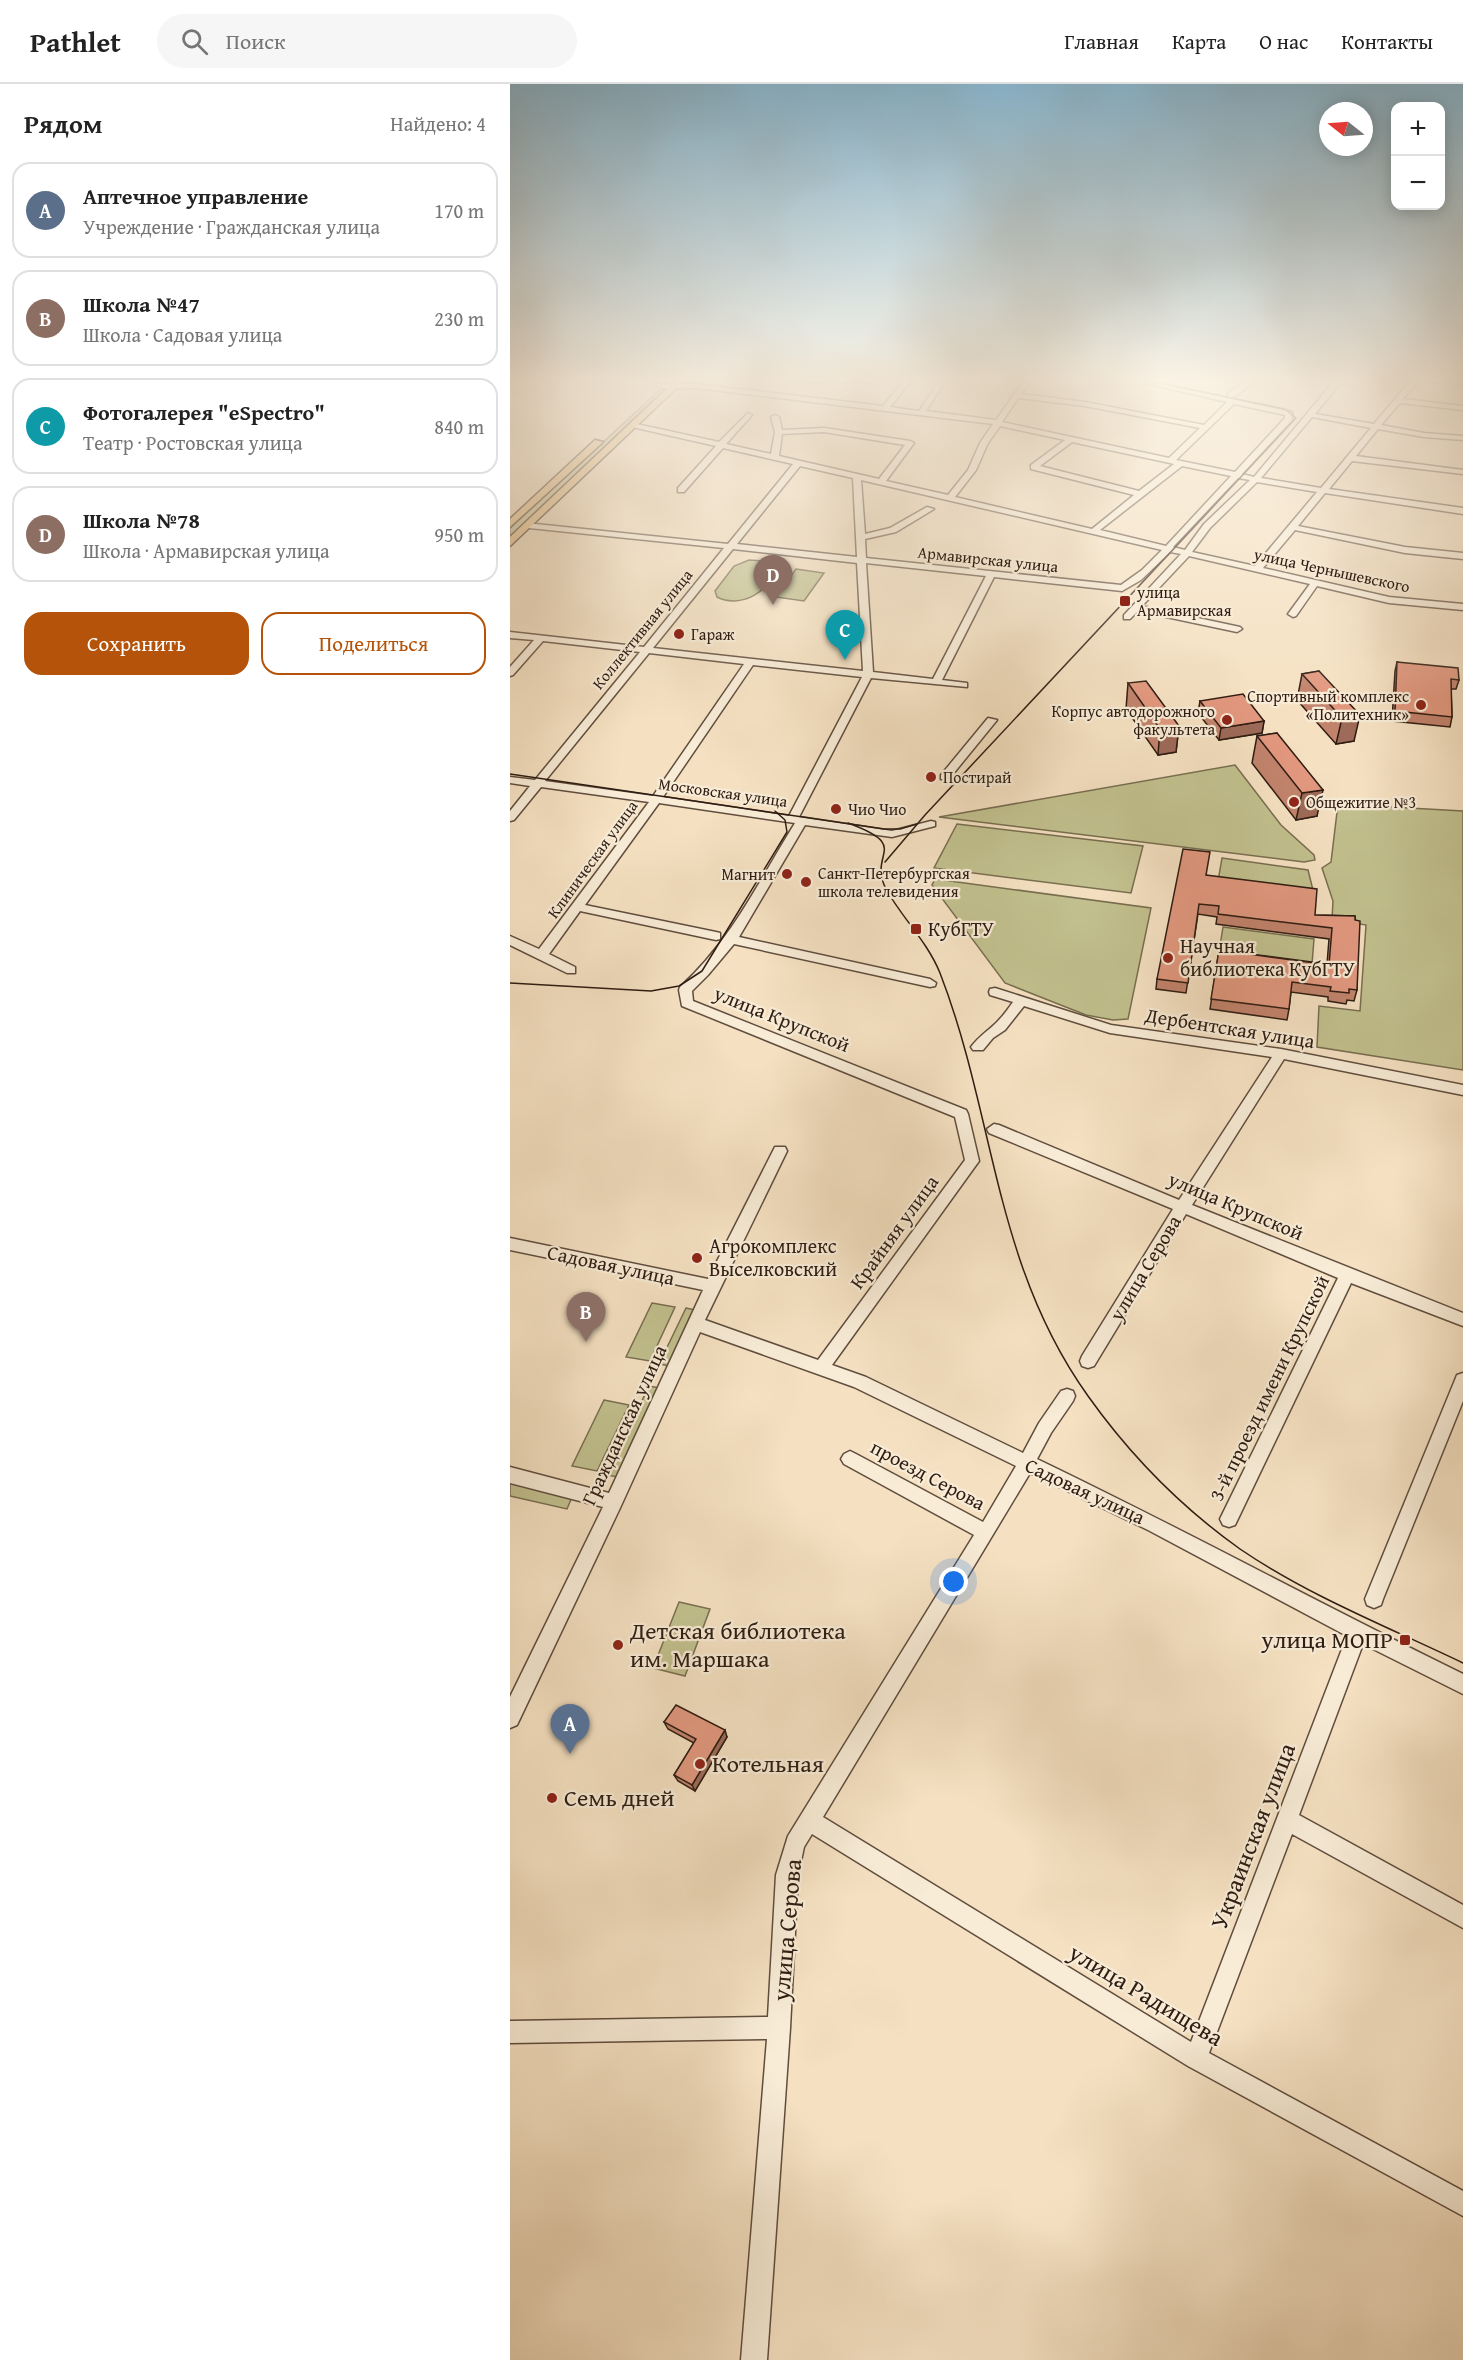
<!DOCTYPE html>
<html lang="ru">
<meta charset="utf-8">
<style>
body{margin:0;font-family:"Gentium Book Plus",serif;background:#f6f6f6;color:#222}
.controls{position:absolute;right:18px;top:18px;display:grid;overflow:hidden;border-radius:12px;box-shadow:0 3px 15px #0003}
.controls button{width:54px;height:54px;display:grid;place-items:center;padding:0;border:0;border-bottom:2px solid #e0e0e0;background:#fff;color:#222;font:30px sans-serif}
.compass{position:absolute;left:809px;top:18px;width:54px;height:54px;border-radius:50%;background:#fff;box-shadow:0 3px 15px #0003;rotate:287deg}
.you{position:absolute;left:444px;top:1498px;width:21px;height:21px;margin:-15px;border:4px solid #fff;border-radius:50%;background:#1a73e8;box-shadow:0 0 0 9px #1a73e833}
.badge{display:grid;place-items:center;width:39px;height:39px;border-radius:50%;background:#b45309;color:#fff;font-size:20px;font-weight:700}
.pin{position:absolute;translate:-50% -50px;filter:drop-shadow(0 2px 3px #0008)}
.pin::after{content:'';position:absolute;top:32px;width:21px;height:18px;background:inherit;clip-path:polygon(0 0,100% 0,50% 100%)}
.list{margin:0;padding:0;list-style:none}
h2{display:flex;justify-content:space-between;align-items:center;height:78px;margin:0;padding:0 24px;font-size:26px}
h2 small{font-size:20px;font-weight:400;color:#767676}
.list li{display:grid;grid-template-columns:39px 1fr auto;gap:18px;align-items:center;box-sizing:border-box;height:96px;margin:0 12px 12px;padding:0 12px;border:2px solid #e0e0e0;border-radius:18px}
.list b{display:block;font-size:22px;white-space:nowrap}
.list p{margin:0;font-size:20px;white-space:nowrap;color:#767676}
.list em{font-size:20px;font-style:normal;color:#767676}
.actions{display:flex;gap:12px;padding:18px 24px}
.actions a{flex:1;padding:14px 0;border:2px solid #b45309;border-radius:18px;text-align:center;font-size:21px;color:#b45309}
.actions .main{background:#b45309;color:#fff}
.icon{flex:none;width:33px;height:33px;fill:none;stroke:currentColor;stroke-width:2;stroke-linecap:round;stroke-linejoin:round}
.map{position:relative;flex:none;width:953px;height:2276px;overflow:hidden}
header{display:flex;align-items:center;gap:36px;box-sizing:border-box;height:84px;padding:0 30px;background:#fff;border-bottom:2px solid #e0e0e0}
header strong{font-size:28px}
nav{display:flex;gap:33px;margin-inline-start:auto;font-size:21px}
.search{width:420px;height:54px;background:#f6f6f6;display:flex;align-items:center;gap:15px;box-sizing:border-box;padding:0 21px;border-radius:33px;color:#767676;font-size:22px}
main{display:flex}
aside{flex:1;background:#fff}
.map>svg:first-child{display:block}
</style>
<header>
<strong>Pathlet</strong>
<div class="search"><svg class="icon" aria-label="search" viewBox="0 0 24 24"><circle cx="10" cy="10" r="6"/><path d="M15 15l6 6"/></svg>Поиск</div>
<nav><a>Главная</a><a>Карта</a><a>О нас</a><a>Контакты</a></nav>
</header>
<main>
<aside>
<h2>Рядом<small>Найдено: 4</small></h2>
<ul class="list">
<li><span class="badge" style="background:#5c6f8a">A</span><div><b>Аптечное управление</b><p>Учреждение · Гражданская улица</p></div><em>170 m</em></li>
<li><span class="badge" style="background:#8d6e63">B</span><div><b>Школа №47</b><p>Школа · Садовая улица</p></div><em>230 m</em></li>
<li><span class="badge" style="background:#0f9aa8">C</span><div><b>Фотогалерея &quot;eSpectro&quot;</b><p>Театр · Ростовская улица</p></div><em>840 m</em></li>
<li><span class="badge" style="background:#8d6e63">D</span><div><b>Школа №78</b><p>Школа · Армавирская улица</p></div><em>950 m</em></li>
</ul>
<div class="actions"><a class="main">Сохранить</a><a>Поделиться</a></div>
</aside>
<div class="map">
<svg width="953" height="2276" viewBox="0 0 953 2276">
<rect width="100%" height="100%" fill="#f5e1c2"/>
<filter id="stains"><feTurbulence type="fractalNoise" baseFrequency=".00333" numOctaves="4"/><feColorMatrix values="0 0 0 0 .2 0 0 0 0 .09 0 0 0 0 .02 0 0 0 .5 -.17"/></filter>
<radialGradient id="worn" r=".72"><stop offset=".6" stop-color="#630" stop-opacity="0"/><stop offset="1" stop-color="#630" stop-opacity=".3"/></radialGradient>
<g fill="#c2c18f" stroke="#786e50" stroke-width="1.5">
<path d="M152 304 156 306 0 455V444Z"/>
<path d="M239 476 254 477 265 483C261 508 230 525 207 513L205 507 224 482Z"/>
<path d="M286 485 314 489 294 517 266 513Z"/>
<path d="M725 681 771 741 804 771 805 776 794 778 429 733Z"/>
<path d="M828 720 953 727V986L807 963 809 922 850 927 856 841 822 835 823 817 812 784 821 778Z"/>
<path d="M447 740 633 762 621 809 424 784Z"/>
<path d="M712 774 798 786 804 810 708 797Z"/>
<path d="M425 795 641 824 618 935 603 936 576 931 495 899 422 801Z"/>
<path d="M713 843 804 855 802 880 709 868Z"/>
<path d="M142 1219 165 1223 140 1277 116 1273Z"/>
<path d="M176 1224 185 1226 159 1282 149 1280Z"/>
<path d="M139 1302 150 1304 108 1393 96 1391Z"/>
<path d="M94 1316 119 1321 87 1387 62 1382Z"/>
<path d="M0 1399 62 1413 57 1425 0 1412Z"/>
<path d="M169 1518 200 1525 175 1592 143 1584Z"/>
</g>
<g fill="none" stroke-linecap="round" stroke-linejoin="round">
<g stroke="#604d3e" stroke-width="3">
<g id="minor">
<path d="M267 296H361L357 298H271Z"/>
<path d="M394 296H402L380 323 409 327 430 296H436L416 327 486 336 514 296H521L511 310 575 318 694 341 717 318 622 296H635L782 328V336L732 390 744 393 825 296H833L805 330 864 340 901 296H909L893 315 953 322V326L890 319 871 341 914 349 953 352V356L914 353 868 345 846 372 953 386V390L842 377 819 405 953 424V430L815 409 788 442 895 463 953 469V475L895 469 785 446 753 484 879 513 953 520V526L879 519 807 502 786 532 783 533 778 530 800 500 679 472 632 522 730 543 732 545 727 548 628 527 620 535H614V531L671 470 660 468 631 496 612 507 484 493 432 596 457 599V603L361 594 289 733 382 747 421 737 425 738V742L382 753 295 741 229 853 420 895 426 899 425 902 420 903 224 860 198 891 182 907 183 917 456 1026 458 1030 469 1077 322 1281 356 1293 513 1369 529 1339 551 1307 557 1305 563 1307 565 1312 563 1317 541 1349 527 1375C671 1444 810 1520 953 1590V1610L853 1560 789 1731 953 1821V1844L782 1750 699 1969 953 2107V2132L678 1982 302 1750 294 1763 288 1791 280 1944 257 2276H231L257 1955 0 1959V1937L258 1933 266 1791 278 1752 464 1451 334 1380 331 1375 334 1370 340 1367 346 1370 473 1438 506 1382 344 1303 190 1248 110 1424 7 1641 0 1644V1613L93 1423 0 1399V1383L99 1409 193 1206 0 1166V1154L198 1195 265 1063H275L277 1067 195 1236 308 1276 455 1076 445 1033 172 922 169 906 170 903C221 857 249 797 285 739L149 719 75 821 206 848 210 849V855L206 856 70 827 39 870 65 883V889H57L0 861V852L29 865 139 718 31 703 4 736 0 737V727L20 702 0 699V693L25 696 130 568 33 557 3 591 0 592V583L24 556 0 554V548L134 563 214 464 19 444 16 443V439L218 460 283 380 213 364 174 408H168V404L206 362 122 343V339L209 358 238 329 242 331 216 360 261 370 265 348 261 333 265 331 269 333 272 346 314 344 400 357 404 359 376 397 438 411 458 386 470 359 483 340 185 304H149L146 300H185L373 322ZM508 314 575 322 690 344 659 374 492 338ZM724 320 775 331V334L725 388 666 376ZM802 333 861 344 811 404 751 394ZM490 342 555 356 521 381V385L624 411 582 445 445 413 466 386 478 359ZM314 348 395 361 369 395 269 372 272 350ZM562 358 660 379 664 380 629 407 530 382ZM290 382 343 394 347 473 227 460ZM672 382 721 392 656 462 590 446ZM728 394 740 396 694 440 675 466 663 463ZM351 396 652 466 632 486 611 501 356 474 355 455 386 448 424 425 417 423 380 444 355 450ZM747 398 807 408 745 482 682 468 700 444ZM223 465 347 479 353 587 143 564ZM356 479 476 492 423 595 363 588ZM139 569 234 580 143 712 35 697ZM243 581 352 593 279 732 153 713ZM520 1389 638 1446 837 1552 681 1958 313 1733Z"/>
<path d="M738 296H747L724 313H718V309Z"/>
<path d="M918 296H953V300L922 298Z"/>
<path d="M478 634 487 636 439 695H431V691Z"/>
<path d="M485 904 601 941 771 965 953 1001V1011L774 975 682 1121 953 1229V1242L841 1199 725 1441 719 1443 713 1441 710 1435 828 1194 676 1130 584 1282 578 1284 572 1282 570 1277 572 1272 663 1125 479 1049 477 1045 484 1040 489 1041 669 1116 762 973 600 949 514 922 495 946 483 954 473 966H463L461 963C469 952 478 947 487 938 493 932 498 925 503 918L480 911 479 908 480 905Z"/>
<path d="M953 1289V1317L873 1515 871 1521 864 1524 857 1521 855 1515 945 1296 947 1291Z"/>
</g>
</g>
<g stroke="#2e1c12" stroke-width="3">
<g id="major">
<path d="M166 296H175L0 462V453Z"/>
<path d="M85 356 93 358 0 443V435Z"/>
</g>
</g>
<use href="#minor" fill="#f8ecd7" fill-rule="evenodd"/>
<use href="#major" fill="#eac081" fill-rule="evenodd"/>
<g stroke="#2e1c12" stroke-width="1.5">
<path d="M0 690 374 745H390L407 740"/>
<path d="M338 739C403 763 357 768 376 805 392 834 417 857 430 889 486 1034 483 1179 578 1312 620 1371 671 1423 730 1465 799 1512 878 1543 953 1579"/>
<path d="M375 778 415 731 786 334 775 325 634 296"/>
<path d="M0 899 141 907 169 902 192 887 277 748 275 736 265 727"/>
</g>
</g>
<g fill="#c2836d" stroke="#2e1c12" stroke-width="1.5">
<path d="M887 578 949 596 946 605H941L942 633 940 643 882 637 885 587Z"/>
<path d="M809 587 844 657 826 660 787 616 792 590Z"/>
<path d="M618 599 669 642 666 668 648 671 616 625Z"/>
<path d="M690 617 754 637 752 649 709 656 688 629Z"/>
<path d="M767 649 807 732 786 736 742 679 747 652Z"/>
<path d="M696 791 805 831 845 832 847 906 844 917 837 916 836 920 818 917V913L781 908 779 925 777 936 700 925 709 866 817 880 819 855 706 840 707 833 688 830 676 909 646 905 647 895Z"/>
<path d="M154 1638 217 1653 185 1707 168 1697 164 1691 184 1659 158 1645Z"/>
</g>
<g fill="#9e6a59" stroke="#2e1c12" stroke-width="1.5">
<path d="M850 631 844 657 826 660 832 634Z"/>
<path d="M754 637 752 649 709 656 711 644Z"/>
<path d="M669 642 666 668 648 671 650 645Z"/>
<path d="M813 706 807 732 786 736 792 709Z"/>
<path d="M215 1646 217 1653 185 1707 182 1701Z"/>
</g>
<g fill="#e2987f" stroke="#2e1c12" stroke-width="1.5">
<path d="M887 578 948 584 949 596 941 595 942 633 885 627Z"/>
<path d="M809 587 850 631 832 634 792 590Z"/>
<path d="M636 597 669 642 650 645 618 599Z"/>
<path d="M733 610 754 637 711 644 690 617Z"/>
<path d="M767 649 813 706 792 709 747 652Z"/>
<path d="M673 765 700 768 696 791 807 805 805 831 845 832V836L850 837 847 906 839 905V909L820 907 821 903 782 898 779 925 701 915 709 866 819 881 822 844 708 830 709 822 689 820 678 899 647 895Z"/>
<path d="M166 1621 215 1646 182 1701 164 1691 186 1655 154 1638Z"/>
</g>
<linearGradient id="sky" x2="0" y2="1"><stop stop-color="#89b8d2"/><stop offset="0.48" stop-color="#faf2e4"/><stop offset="1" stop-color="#faf2e4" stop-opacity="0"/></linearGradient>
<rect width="953" height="615" fill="url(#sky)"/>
<g fill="#8f2418" stroke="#f8ecd7" stroke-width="2">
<rect x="609" y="511" width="12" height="12" rx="3"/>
<circle cx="169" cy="550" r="6"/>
<circle cx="911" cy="621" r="6"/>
<circle cx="717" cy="636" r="6"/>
<circle cx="421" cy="693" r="6"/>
<circle cx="784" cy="718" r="6"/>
<circle cx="326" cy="725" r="6"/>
<circle cx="277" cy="790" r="6"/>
<circle cx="296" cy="798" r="6"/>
<rect x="400" y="839" width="12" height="12" rx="3"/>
<circle cx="658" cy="874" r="6"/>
<circle cx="187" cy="1174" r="6"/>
<rect x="889" y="1550" width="12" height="12" rx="3"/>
<circle cx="108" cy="1561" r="6"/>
<circle cx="190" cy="1680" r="6"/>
<circle cx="42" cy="1714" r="6"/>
</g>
<g text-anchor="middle" stroke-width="4.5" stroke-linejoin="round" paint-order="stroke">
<g font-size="16" fill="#2e1c12" stroke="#f8ecd7">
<text transform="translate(478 475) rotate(6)" y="6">Армавирская улица</text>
<text transform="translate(822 486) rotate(12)" y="6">улица Чернышевского</text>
<text transform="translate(132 545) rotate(-51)" y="6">Коллективная улица</text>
<text transform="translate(213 708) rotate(8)" y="6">Московская улица</text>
<text transform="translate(82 775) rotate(-54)" y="6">Клиническая улица</text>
</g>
<g font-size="16" fill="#2e1c12" stroke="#f8ecd7" text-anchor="start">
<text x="627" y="514">улица<tspan x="627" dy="18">Армавирская</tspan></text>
<text x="181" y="556">Гараж</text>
<text x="899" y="618" text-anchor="end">Спортивный комплекс<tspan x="899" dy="18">«Политехник»</tspan></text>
<text x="705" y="633" text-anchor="end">Корпус автодорожного<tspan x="705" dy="18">факультета</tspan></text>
<text x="433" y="699">Постирай</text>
<text x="796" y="724">Общежитие №3</text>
<text x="338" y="731">Чио Чио</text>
<text x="308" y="795">Санкт-Петербургская<tspan x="308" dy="18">школа телевидения</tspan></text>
<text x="265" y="796" text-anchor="end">Магнит</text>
</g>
<g font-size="20" fill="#2e1c12" stroke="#f8ecd7" text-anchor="start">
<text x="418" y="852">КубГТУ</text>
<text x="670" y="869">Научная<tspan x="670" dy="23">библиотека КубГТУ</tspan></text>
<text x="199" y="1169">Агрокомплекс<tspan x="199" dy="23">Выселковский</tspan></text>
</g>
<g font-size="20" fill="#2e1c12" stroke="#f8ecd7">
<text transform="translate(272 935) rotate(22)" y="7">улица Крупской</text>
<text transform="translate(720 944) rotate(9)" y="7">Дербентская улица</text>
<text transform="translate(726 1122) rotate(23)" y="7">улица Крупской</text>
<text transform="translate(384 1148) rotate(-54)" y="7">Крайняя улица</text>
<text transform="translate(101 1181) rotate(12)" y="7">Садовая улица</text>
<text transform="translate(635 1184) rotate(-59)" y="7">улица Серова</text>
<text transform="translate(759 1304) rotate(-64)" y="7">3-й проезд имени Крупской</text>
<text transform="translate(114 1341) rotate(-65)" y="7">Гражданская улица</text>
<text transform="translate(418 1391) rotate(28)" y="7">проезд Серова</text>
<text transform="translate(575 1407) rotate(25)" y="7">Садовая улица</text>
</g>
<g font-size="24" fill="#2e1c12" stroke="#f8ecd7" text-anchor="start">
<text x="120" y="1555">Детская библиотека<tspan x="120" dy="28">им. Маршака</tspan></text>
<text x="883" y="1564" text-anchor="end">улица МОПР</text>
<text x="202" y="1688">Котельная</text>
<text x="54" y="1722">Семь дней</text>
</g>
<g font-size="24" fill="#2e1c12" stroke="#f8ecd7">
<text transform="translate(743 1752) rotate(-69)" y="8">Украинская улица</text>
<text transform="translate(277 1846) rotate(-85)" y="8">улица Серова</text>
<text transform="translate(636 1911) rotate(31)" y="8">улица Радищева</text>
</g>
</g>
<rect width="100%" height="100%" filter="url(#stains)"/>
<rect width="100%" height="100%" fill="url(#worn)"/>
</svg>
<div class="controls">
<button>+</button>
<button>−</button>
</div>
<svg class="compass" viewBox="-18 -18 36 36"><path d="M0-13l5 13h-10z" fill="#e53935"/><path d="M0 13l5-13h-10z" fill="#767676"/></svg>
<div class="you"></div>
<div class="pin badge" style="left:60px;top:1670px;background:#5c6f8a">A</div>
<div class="pin badge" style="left:76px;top:1258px;background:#8d6e63">B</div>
<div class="pin badge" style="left:335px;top:576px;background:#0f9aa8">C</div>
<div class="pin badge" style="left:263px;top:521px;background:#8d6e63">D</div>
</div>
</main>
